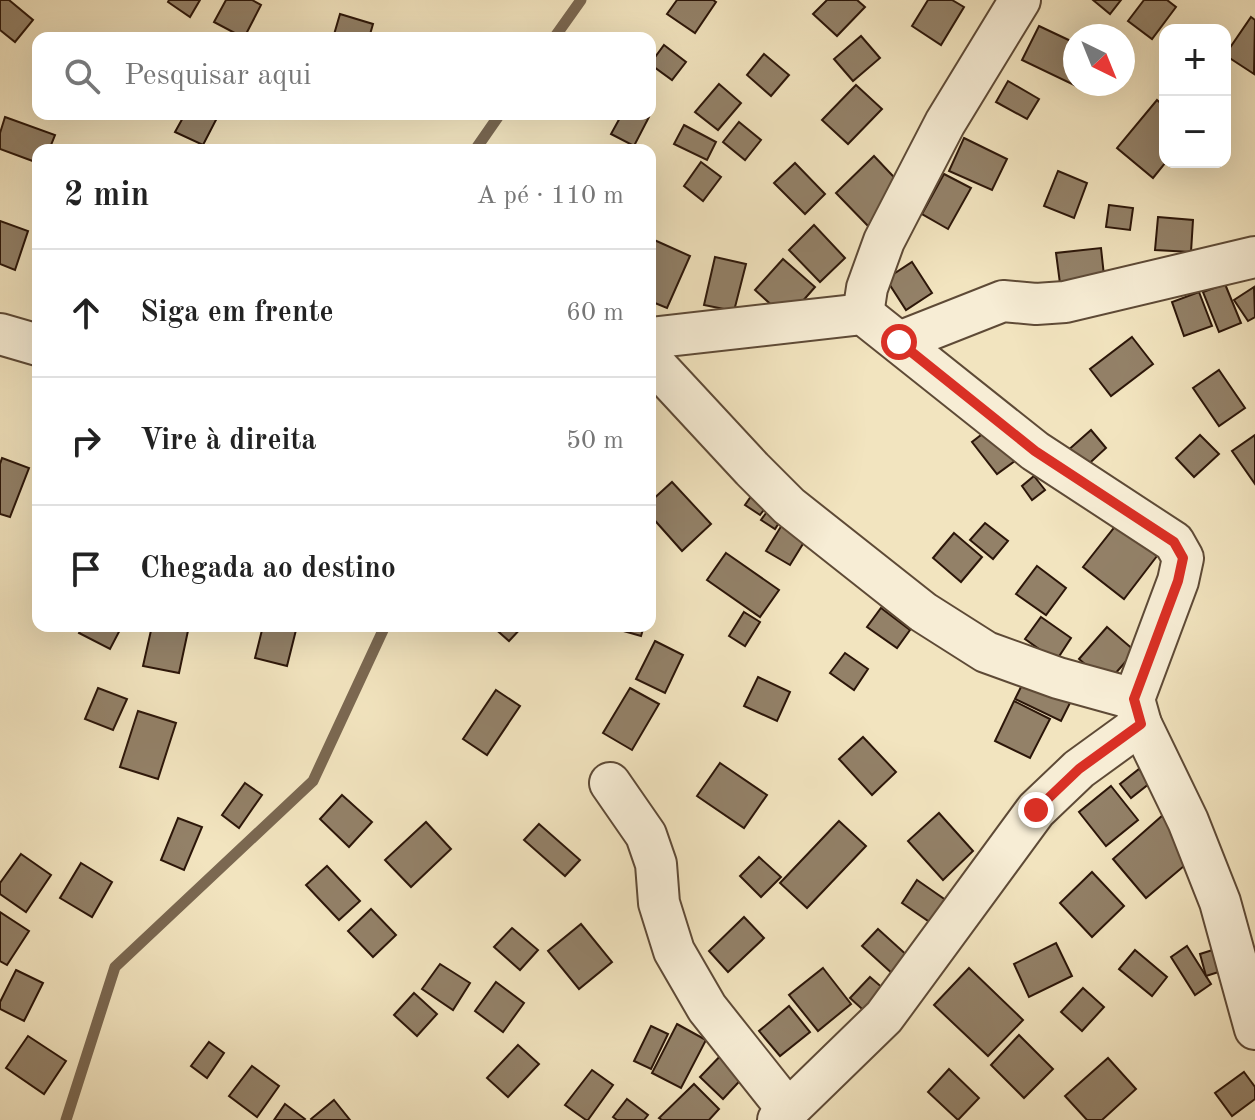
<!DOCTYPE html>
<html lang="pt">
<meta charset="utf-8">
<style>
body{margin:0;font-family:"Old Standard TT",serif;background:#f2f2f2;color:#222}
.controls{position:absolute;right:24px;top:24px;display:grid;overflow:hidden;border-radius:16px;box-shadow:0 8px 32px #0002}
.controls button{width:72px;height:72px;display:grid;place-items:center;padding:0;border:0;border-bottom:2px solid #e0e0e0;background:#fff;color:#222;font:40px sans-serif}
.compass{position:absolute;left:1063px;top:24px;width:72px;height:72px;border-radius:50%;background:#fff;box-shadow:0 8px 32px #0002;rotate:137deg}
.stop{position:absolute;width:24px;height:24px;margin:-18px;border:6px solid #d93025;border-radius:50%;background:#fff}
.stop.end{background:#d93025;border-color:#fff;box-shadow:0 2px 8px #0008}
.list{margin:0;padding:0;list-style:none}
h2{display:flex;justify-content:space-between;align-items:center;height:104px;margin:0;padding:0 32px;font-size:34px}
h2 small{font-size:26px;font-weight:400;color:#767676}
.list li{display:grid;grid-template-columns:52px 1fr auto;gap:24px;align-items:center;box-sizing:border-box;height:128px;padding:0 32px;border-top:2px solid #e0e0e0}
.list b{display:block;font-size:30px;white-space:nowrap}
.list em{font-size:26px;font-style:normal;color:#767676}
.icon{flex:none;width:44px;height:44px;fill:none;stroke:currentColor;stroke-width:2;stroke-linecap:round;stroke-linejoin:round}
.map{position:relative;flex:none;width:1255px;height:1120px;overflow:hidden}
.search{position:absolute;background:#fff;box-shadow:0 8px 32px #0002;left:32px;top:32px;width:624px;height:88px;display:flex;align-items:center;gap:20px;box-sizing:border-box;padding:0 28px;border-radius:16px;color:#767676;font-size:30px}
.panel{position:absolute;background:#fff;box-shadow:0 8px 32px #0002;left:32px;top:144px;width:624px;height:488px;border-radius:16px}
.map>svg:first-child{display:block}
</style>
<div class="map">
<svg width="1255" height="1120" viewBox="0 0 1255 1120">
<rect width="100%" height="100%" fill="#f2e4bf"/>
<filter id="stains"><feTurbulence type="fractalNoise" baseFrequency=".0025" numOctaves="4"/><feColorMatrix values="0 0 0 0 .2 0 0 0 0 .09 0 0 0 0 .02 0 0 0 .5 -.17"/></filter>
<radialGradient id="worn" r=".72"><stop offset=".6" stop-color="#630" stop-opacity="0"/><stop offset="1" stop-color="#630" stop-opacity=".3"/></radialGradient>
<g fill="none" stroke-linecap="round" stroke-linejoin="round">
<g stroke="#7b6851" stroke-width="11">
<path d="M554 38 581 0"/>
<path d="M475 150 500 114"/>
<path d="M66 1120 115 967 313 781 385 626"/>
</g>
</g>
<g fill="#938168" stroke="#2c1609" stroke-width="2">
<path d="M0 0H9L33 20 15 42 0 30Z"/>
<path d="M169 0H200L190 17 168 2Z"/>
<path d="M226 0H252L261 5 244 38 214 22Z"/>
<path d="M677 0H713L716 2 695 33 667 14Z"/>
<path d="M827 0H857L865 7 837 36 813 14Z"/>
<path d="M928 0H952L964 7 941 45 912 26Z"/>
<path d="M1093 0H1121L1110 14Z"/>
<path d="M1144 0H1167L1176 7 1152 39 1128 21Z"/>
<path d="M340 14 373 24 369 38H333Z"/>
<path d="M1251 17 1255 20 1254 74 1225 55Z"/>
<path d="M1039 26 1075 43 1074 85 1022 60Z"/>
<path d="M861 36 880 58 853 81 834 59Z"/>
<path d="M664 45 686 62 672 80 650 64Z"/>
<path d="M764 54 789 75 771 96 747 75Z"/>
<path d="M1008 81 1039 99 1027 119 996 102Z"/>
<path d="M719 84 741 103 718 130 695 112Z"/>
<path d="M856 85 882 109 848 144 822 120Z"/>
<path d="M1157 100 1165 107 1166 162 1153 178 1117 148Z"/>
<path d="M185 114H219L203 145 175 132Z"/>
<path d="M622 114H643L649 117 634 146 611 134Z"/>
<path d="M5 117 55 135 49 150H38V163L0 149V133Z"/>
<path d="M739 122 761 140 745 160 723 142Z"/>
<path d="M684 125 716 142 707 160 674 144Z"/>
<path d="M964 138 1007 159 992 190 949 171Z"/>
<path d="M874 156 908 192 870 228 836 193Z"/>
<path d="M701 162 721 177 703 201 684 186Z"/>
<path d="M795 163 825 194 805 214 774 183Z"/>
<path d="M1058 171 1087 183 1074 218 1044 206Z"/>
<path d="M944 174 971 188 948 229 922 214Z"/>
<path d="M1109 205 1133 208 1130 230 1106 227Z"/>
<path d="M1158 217 1193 220 1191 252 1155 250Z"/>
<path d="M0 221 28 231 15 270 0 264Z"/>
<path d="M814 225 845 258 820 282 789 250Z"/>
<path d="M652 239 690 256 667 308 650 301V244Z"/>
<path d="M1101 248 1105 285 1061 291 1056 253Z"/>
<path d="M715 257 746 264 734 311 704 305Z"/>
<path d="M783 259 815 287 787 319 755 290Z"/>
<path d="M912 262 932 293 906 310 886 279Z"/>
<path d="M1225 284 1241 323 1219 332 1203 292Z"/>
<path d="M1254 287 1255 317 1248 321 1234 300Z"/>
<path d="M1199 292 1212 326 1184 336 1172 302Z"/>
<path d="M1132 337 1153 364 1111 396 1090 369Z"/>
<path d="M1219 370 1245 408 1219 426 1193 388Z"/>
<path d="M994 425 1019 458 997 474 972 442Z"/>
<path d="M1091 430 1106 448 1082 470 1066 452Z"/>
<path d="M1200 435 1219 454 1194 477 1176 458Z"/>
<path d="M1255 435V484L1232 451Z"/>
<path d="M2 458 29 468 10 517 0 514V464Z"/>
<path d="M1034 476 1045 490 1032 500 1022 486Z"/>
<path d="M672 482 711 524 682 551 650 515V502Z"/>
<path d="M754 492 769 503 760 515 745 505Z"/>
<path d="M771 506 784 515 775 529 761 520Z"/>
<path d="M785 520 809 534 790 565 766 551Z"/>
<path d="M985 523 1008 541 993 559 970 540Z"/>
<path d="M1117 524 1157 556 1124 599 1083 567Z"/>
<path d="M954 533 982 557 961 582 933 558Z"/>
<path d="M726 553 779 590 760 617 707 580Z"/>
<path d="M1037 566 1066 588 1046 615 1016 594Z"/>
<path d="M881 608 910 630 897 648 867 627Z"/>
<path d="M744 612 760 622 745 646 729 636Z"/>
<path d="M1041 617 1071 638 1056 661 1025 639Z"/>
<path d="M83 626H122L110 649 79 633Z"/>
<path d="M152 626H189L179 673 143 666Z"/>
<path d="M263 626H297L287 666 255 658Z"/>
<path d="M492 626H523L509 641Z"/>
<path d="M606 626H644L641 636Z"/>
<path d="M1107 627 1135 651 1107 683 1079 659Z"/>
<path d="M655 641 683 655 665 693 636 679Z"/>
<path d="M845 653 868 669 854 690 830 673Z"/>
<path d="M758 677 790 692 777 721 744 706Z"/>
<path d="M1025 679 1071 701 1061 721 1015 699Z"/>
<path d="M98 688 127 699 113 730 85 719Z"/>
<path d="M630 688 659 704 632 750 603 733Z"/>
<path d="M496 690 520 706 487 755 463 739Z"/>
<path d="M1014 701 1050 719 1030 758 995 741Z"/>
<path d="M138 711 176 723 158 779 120 767Z"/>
<path d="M863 737 896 772 872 795 839 759Z"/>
<path d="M720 763 767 795 744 828 697 796Z"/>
<path d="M1139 769 1150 783 1131 798 1120 784Z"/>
<path d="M245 783 262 795 239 828 222 815Z"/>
<path d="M1111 786 1138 820 1106 846 1079 812Z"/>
<path d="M342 795 372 822 349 847 320 819Z"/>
<path d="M939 813 973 851 943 880 908 841Z"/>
<path d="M1163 815 1197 855 1146 898 1113 859Z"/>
<path d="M178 818 202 827 184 870 161 860Z"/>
<path d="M839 821 866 846 807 908 780 883Z"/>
<path d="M426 822 451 849 411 887 385 860Z"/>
<path d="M539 824 580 860 565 876 524 840Z"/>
<path d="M21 854 51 875 26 912 0 894V883Z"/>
<path d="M759 857 781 877 761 897 740 876Z"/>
<path d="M81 863 112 882 92 917 60 898Z"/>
<path d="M327 866 360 901 339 920 306 885Z"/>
<path d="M1092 872 1124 906 1092 937 1060 903Z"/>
<path d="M917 880 950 903 934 925 902 903Z"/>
<path d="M371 909 396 935 373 957 348 931Z"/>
<path d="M0 912 29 931 7 965 0 961Z"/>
<path d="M744 917 764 938 728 972 709 951Z"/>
<path d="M581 924 612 962 579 989 548 951Z"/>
<path d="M512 928 538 950 520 970 494 947Z"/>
<path d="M878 929 910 958 894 975 862 946Z"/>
<path d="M1056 943 1072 976 1029 997 1014 964Z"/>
<path d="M1187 946 1211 984 1195 995 1171 957Z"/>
<path d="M1222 947 1228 969 1206 976 1200 954Z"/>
<path d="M1135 950 1167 977 1152 996 1119 969Z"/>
<path d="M440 964 470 983 453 1010 422 989Z"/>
<path d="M823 968 851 1004 818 1031 789 995Z"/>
<path d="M969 968 1023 1020 988 1056 934 1005Z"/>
<path d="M16 970 43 983 24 1021 0 1009V1002Z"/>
<path d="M870 977 892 996 872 1018 850 998Z"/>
<path d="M496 982 524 1003 503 1032 475 1011Z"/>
<path d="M1083 988 1104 1007 1082 1031 1061 1012Z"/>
<path d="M414 993 437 1014 417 1036 394 1015Z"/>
<path d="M789 1006 810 1032 780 1056 759 1031Z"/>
<path d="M677 1024 706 1040 681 1088 652 1073Z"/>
<path d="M651 1026 668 1034 651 1069 634 1061Z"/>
<path d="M1019 1035 1053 1069 1024 1098 991 1065Z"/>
<path d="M28 1036 66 1061 44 1094 6 1068Z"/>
<path d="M209 1042 224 1053 207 1078 191 1066Z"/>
<path d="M518 1045 539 1064 508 1097 487 1078Z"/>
<path d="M726 1050 748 1072 723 1099 700 1077Z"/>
<path d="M1108 1058 1136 1089 1102 1120H1087L1065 1096Z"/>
<path d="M252 1066 279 1086 257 1117 229 1096Z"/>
<path d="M949 1069 979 1098 958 1120 928 1092Z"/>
<path d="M592 1070 613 1085 588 1120H586L565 1105Z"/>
<path d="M1244 1072 1255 1087V1099L1232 1116 1215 1093Z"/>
<path d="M694 1084 719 1109 709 1120H662L659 1118Z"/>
<path d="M627 1099 648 1115 644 1120H617L613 1117Z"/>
<path d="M334 1100 350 1120H312L311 1119Z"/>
<path d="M285 1104 305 1119 304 1120H274Z"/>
</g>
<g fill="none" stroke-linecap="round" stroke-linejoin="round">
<g stroke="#5e4a36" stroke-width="44">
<g id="minor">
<path d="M863 314 867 288 884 241 945 123 1020 0"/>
<path d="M0 334 38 345"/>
<path d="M650 338 863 314 1035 451 1174 542 1183 558 1178 581 1134 699 1141 724 1188 821 1220 902 1255 1029"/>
<path d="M899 342 1003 301 1036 304 1065 302 1255 257"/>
<path d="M650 359 752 469 789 506 923 612 986 652 1058 678 1134 699"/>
<path d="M610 783 646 835 656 864 659 903 674 951 707 1008 788 1110"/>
<path d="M778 1120 884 1017 1036 810 1079 769 1141 724"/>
</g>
</g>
<use href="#minor" stroke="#f7edd5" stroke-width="40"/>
</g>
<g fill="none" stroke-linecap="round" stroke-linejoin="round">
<path stroke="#d93025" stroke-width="10" d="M899 342 1035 451 1174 542 1183 558 1178 581 1134 699 1141 724 1079 769 1036 810"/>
</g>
<rect width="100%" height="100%" filter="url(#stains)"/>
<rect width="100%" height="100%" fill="url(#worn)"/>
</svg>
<div class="controls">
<button>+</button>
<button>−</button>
</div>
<svg class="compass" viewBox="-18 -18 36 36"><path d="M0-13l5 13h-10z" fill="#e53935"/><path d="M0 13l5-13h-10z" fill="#767676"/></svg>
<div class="stop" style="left:899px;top:342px"></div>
<div class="stop end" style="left:1036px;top:810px"></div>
<div class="search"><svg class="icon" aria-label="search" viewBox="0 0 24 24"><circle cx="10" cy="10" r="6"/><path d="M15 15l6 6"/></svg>Pesquisar aqui</div>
<section class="panel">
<h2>2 min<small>A pé · 110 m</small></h2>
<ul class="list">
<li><svg class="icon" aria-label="ahead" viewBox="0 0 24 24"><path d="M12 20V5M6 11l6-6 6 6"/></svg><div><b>Siga em frente</b></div><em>60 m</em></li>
<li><svg class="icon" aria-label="right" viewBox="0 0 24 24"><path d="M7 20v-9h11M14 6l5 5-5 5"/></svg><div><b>Vire à direita</b></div><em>50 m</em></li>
<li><svg class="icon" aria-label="arrive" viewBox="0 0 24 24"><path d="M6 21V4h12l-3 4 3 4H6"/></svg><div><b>Chegada ao destino</b></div></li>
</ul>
</section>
</div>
